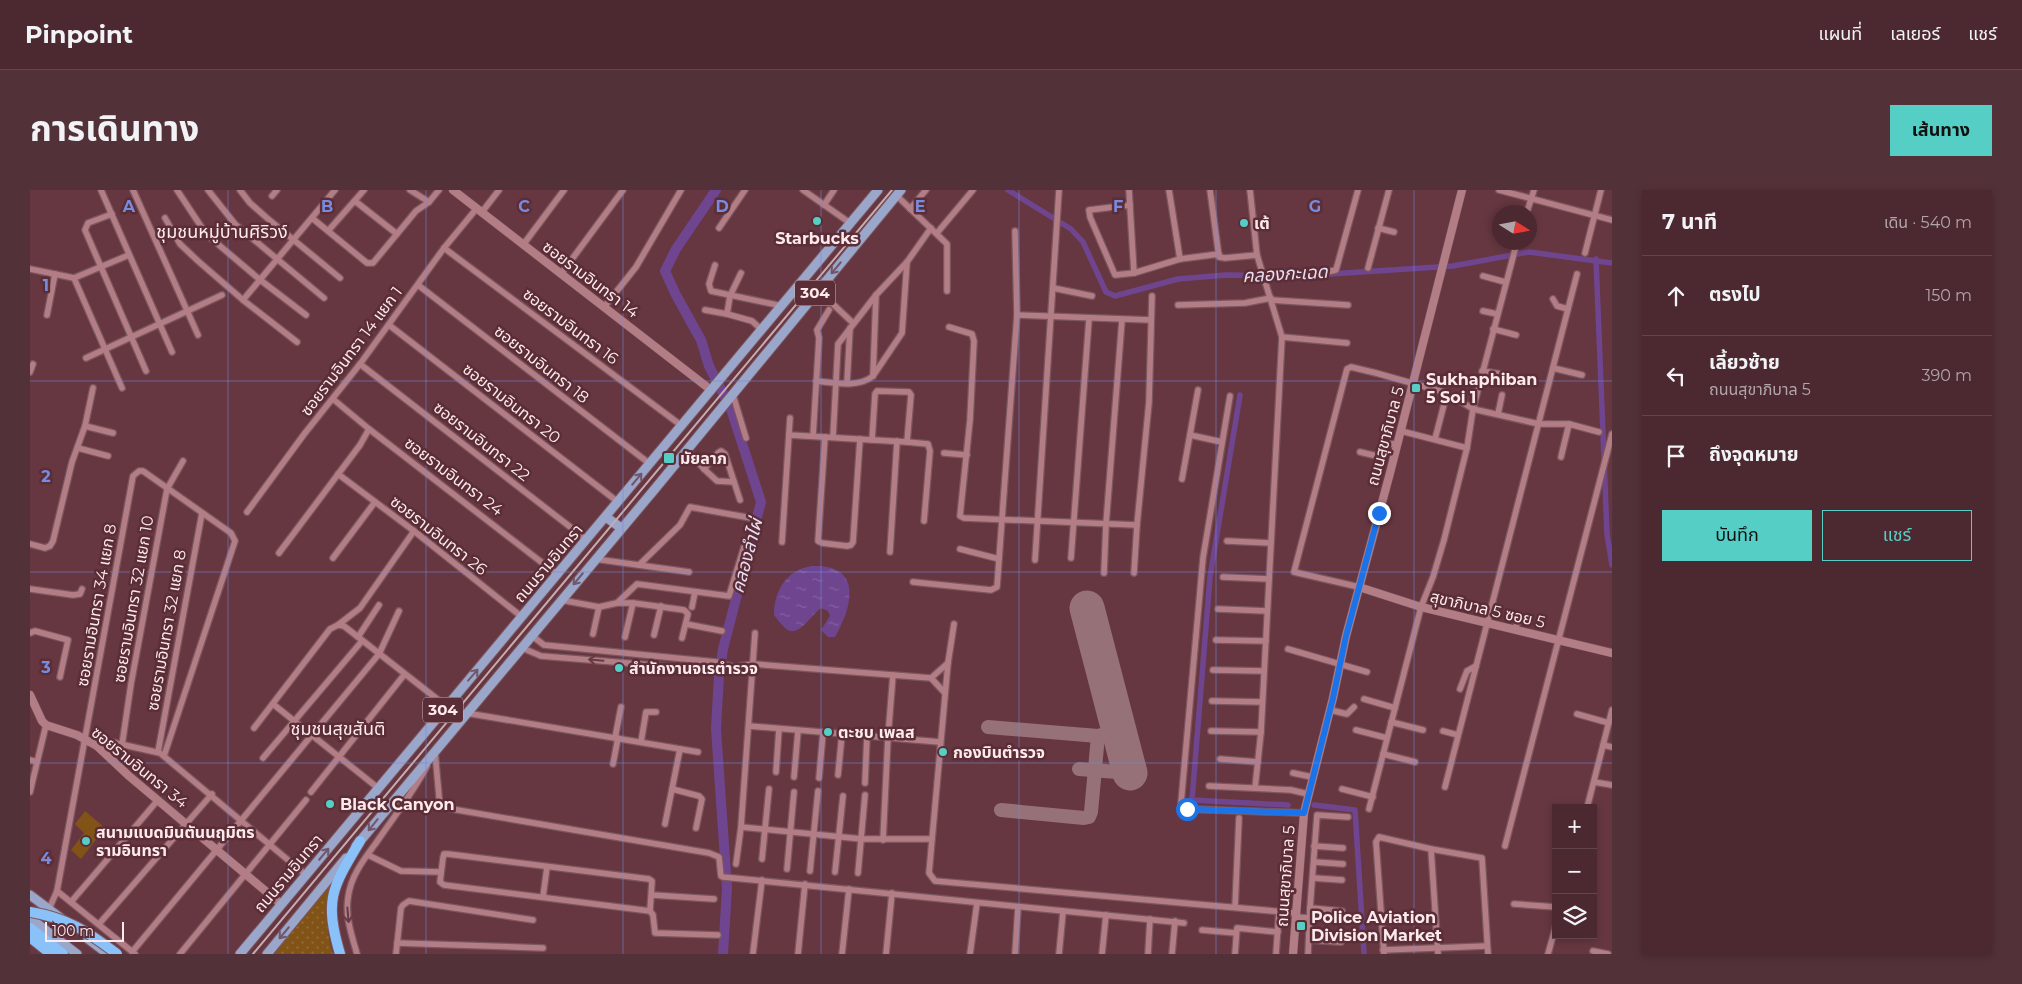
<!DOCTYPE html>
<html lang="th">
<meta charset="utf-8">
<style>
body{margin:0;font-family:Montserrat,"Noto Sans Thai",sans-serif;background:#533138;color:#f1f3f6}
.controls{position:absolute;right:15px;bottom:15px;display:grid;overflow:hidden;border-radius:0px;box-shadow:0 2px 8px #0003}
.controls button{width:45px;height:45px;display:grid;place-items:center;padding:0;border:0;border-bottom:1px solid #63454c;background:#4c2930;color:#f1f3f6;font:25px sans-serif}
.compass{position:absolute;left:1462px;top:15px;width:45px;height:45px;border-radius:50%;background:#4c2930;box-shadow:0 2px 8px #0003;rotate:101deg}
.scale{position:absolute;left:15px;bottom:12px;width:79px;box-sizing:border-box;padding-left:5px;border:2px solid #fdeaed;border-top:0;font-size:14px;line-height:18px;white-space:nowrap;color:#fdeaed;-webkit-text-stroke:4px #5b2d36;paint-order:stroke}
.stop{position:absolute;width:15px;height:15px;margin:-11px;border:4px solid #1a73e8;border-radius:50%;background:#fff}
.stop.end{background:#1a73e8;border-color:#fff;box-shadow:0 1px 5px #0008}
.list{margin:0;padding:0;list-style:none}
h2{display:flex;justify-content:space-between;align-items:center;height:65px;margin:0;padding:0 20px;font-size:21px}
h2 small{font-size:16px;font-weight:400;color:#b2a6ab}
.list li{display:grid;grid-template-columns:32px 1fr auto;gap:15px;align-items:center;box-sizing:border-box;height:80px;padding:0 20px;border-top:1px solid #63454c}
.list b{display:block;font-size:19px;white-space:nowrap}
.list p{margin:0;font-size:16px;white-space:nowrap;color:#b2a6ab}
.list em{font-size:16px;font-style:normal;color:#b2a6ab}
.actions{display:flex;gap:10px;padding:15px 20px}
.actions a{flex:1;padding:11px 0;border:1px solid #55cec5;border-radius:0px;text-align:center;font-size:18px;color:#55cec5}
.actions .main{background:#55cec5;color:#111}
.icon{flex:none;width:28px;height:28px;fill:none;stroke:currentColor;stroke-width:2;stroke-linecap:round;stroke-linejoin:round}
.map{position:relative;flex:none;width:1582px;height:764px;overflow:hidden;border-radius:0px}
header{display:flex;align-items:center;gap:30px;box-sizing:border-box;height:70px;padding:0 25px;background:#4c2930;border-bottom:1px solid #63454c}
header strong{font-size:24px}
nav{display:flex;gap:28px;margin-inline-start:auto;font-size:18px}
.intro{display:flex;align-items:center;justify-content:space-between;box-sizing:border-box;height:120px;padding:0 30px}
h1{margin:0;font-size:35px}
.button{padding:12px 22px;border-radius:0px;background:#55cec5;color:#111;font-size:18px;font-weight:700}
main{display:flex;gap:30px;padding:0 30px}
aside{flex:1;background:#4c2930;border-radius:0px;box-shadow:0 2px 8px #0003}
.map>svg:first-child{display:block}
</style>
<header>
<strong>Pinpoint</strong>
<nav><a>แผนที่</a><a>เลเยอร์</a><a>แชร์</a></nav>
</header>
<div class="intro"><h1>การเดินทาง</h1><a class="button">เส้นทาง</a></div>
<main>
<div class="map">
<svg width="1582" height="764" viewBox="0 0 1582 764">
<defs>
<pattern id="grass-dots" width="8" height="8" patternUnits="userSpaceOnUse" patternTransform="scale(1.25)"><rect width="8" height="8" fill="#815317"/><path d="M2 2h.1M6 6h.1" fill="none" stroke="#946c39" stroke-width="1.8" stroke-linecap="round"/></pattern>
<pattern id="water-ripples" width="26" height="14" patternUnits="userSpaceOnUse" patternTransform="scale(1.25)"><rect width="26" height="14" fill="#6f4590"/><path d="M2 4q2-2 4 0t4 0M15 11q2-2 4 0t4 0" fill="none" stroke="#8460a0"/></pattern>
</defs>
<rect width="100%" height="100%" fill="#663740"/>
<path fill="url(#grass-dots)" d="M304 687C295 714 295 737 303 764H244Z"/>
<path fill="#815317" d="M55 621 75 638 51 669 41 660 54 643 45 634Z"/>
<path fill="url(#water-ripples)" d="M782 376C833 374 823 416 805 447H798L791 440 800 426 798 421 791 418C783 423 769 447 758 440 753 437 748 430 744 425 744 401 756 380 782 376Z"/>
<g fill="none" stroke-linecap="round" stroke-linejoin="round">
<g stroke="#6f4590" stroke-width="5.5">
<path d="M978 0 1041 39 1053 52 1076 102 1085 106 1148 89 1196 85 1269 86 1423 76 1499 62 1582 73"/>
<path d="M1566 69 1577 344 1582 375"/>
<path d="M1210 205 1180 387 1162 610 1258 615"/>
<path d="M1284 615 1325 620 1334 764"/>
</g>
<path stroke="#6f4590" stroke-width="10" d="M686 0 646 59 635 81 646 105 671 150 679 176 701 219 731 312 693 459 689 485 686 539 697 698 693 764"/>
<g stroke="#977178" stroke-width="14">
<path d="M958 537 1068 546 1061 622 1059 627 1054 628 971 620"/>
<path d="M1068 546 1089 540"/>
<path d="M1049 579 1100 583"/>
</g>
<path stroke="#977178" stroke-width="35" d="M1057 418 1100 583"/>
<g stroke="#7b565e" stroke-width="8">
<g id="street">
<path d="M71 0 142 162"/>
<path d="M103 0 168 145"/>
<path d="M147 0 176 44 229 89 276 125"/>
<path d="M178 0 205 34 294 108"/>
<path d="M210 0 220 13 237 28 310 88"/>
<path d="M380 0 399 12"/>
<path d="M773 0 820 33"/>
<path d="M1099 0 1104 83"/>
<path d="M1139 0 1150 69"/>
<path d="M1180 0 1189 67 1195 68 1227 65"/>
<path d="M1220 0 1227 65 1252 147 1231 542 1225 598"/>
<path d="M1469 0 1582 30"/>
<path d="M866 5 917 54V101"/>
<path d="M242 6 247 0"/>
<path d="M325 11 367 44"/>
<path d="M794 15 804 0"/>
<path d="M1100 15 1059 20 1060 27 1085 85 1104 83 1150 69 1189 64"/>
<path d="M880 19 896 0"/>
<path d="M452 22 469 0"/>
<path d="M1497 22 1504 0"/>
<path d="M82 24 58 33 55 40 116 181"/>
<path d="M135 28 150 54 168 71 213 110 267 152"/>
<path d="M282 28 337 73H343L386 21 399 12 409 0"/>
<path d="M689 38 715 0"/>
<path d="M1348 38 1364 42"/>
<path d="M298 41 334 0"/>
<path d="M907 43 943 0"/>
<path d="M493 55 534 0"/>
<path d="M414 58 652 236"/>
<path d="M1555 63 1571 0"/>
<path d="M685 75 679 94 681 101 752 116"/>
<path d="M1338 78 1359 0"/>
<path d="M0 79 44 88 99 65"/>
<path d="M1297 82 1306 80 1328 0"/>
<path d="M531 84 593 0"/>
<path d="M1453 86 1475 92"/>
<path d="M44 88 92 198"/>
<path d="M388 95 620 274"/>
<path d="M1023 98 1062 106"/>
<path d="M788 100 823 133"/>
<path d="M1523 109 1527 116 1538 119"/>
<path d="M213 110 305 0"/>
<path d="M1241 110 1318 115"/>
<path d="M1148 115 1215 113 1241 108"/>
<path d="M575 116 606 77 651 0"/>
<path d="M675 120 697 124 700 106 711 83"/>
<path d="M1453 121 1467 124"/>
<path d="M697 124 722 131 732 140"/>
<path d="M17 125 25 84"/>
<path d="M987 125 1121 130"/>
<path d="M359 135 588 312"/>
<path d="M919 137 942 144 944 151 940 230 930 326 934 328 1107 335"/>
<path d="M1463 139 1486 145"/>
<path d="M1252 147 1317 153"/>
<path d="M56 168 192 105"/>
<path d="M330 174 557 350"/>
<path d="M1523 178 1552 185"/>
<path d="M1452 181 1471 184"/>
<path d="M0 182 3 174"/>
<path d="M843 186 846 105"/>
<path d="M786 191C804 193 829 198 843 186L872 143 877 72"/>
<path d="M817 193 820 138"/>
<path d="M703 205 716 248"/>
<path d="M1200 206 1173 368 1151 613 1152 616 1157 619 1274 623"/>
<path d="M303 209 339 239 528 385"/>
<path d="M1468 224 1472 205"/>
<path d="M55 236 83 243"/>
<path d="M1371 241 1437 258"/>
<path d="M759 245 877 252 898 254 900 261 894 331"/>
<path d="M1160 245 1192 252"/>
<path d="M783 246 789 148 787 140 799 120"/>
<path d="M795 247 788 351 792 353 817 356 821 355 823 352 830 249"/>
<path d="M803 247 808 154 846 105 877 72 901 38"/>
<path d="M1405 249 1417 203"/>
<path d="M842 250 845 204 847 201 879 202 881 205 877 252"/>
<path d="M48 258 78 266"/>
<path d="M657 260 674 279 688 263 691 261 695 264 710 310"/>
<path d="M1330 262 1347 266 1356 254H1367"/>
<path d="M914 263 937 265"/>
<path d="M1531 267 1539 234"/>
<path d="M674 279 687 291 704 292"/>
<path d="M308 284 384 341 492 427"/>
<path d="M1152 289 1168 200"/>
<path d="M217 322 275 243 330 174 414 58 447 18"/>
<path d="M1197 351 1241 353"/>
<path d="M752 352 760 228"/>
<path d="M0 354 15 358 20 356 23 351 42 272 55 236 63 198"/>
<path d="M930 359 969 369"/>
<path d="M860 362 867 251"/>
<path d="M249 363 330 255 339 239"/>
<path d="M303 368 345 312"/>
<path d="M1041 368 1059 129"/>
<path d="M565 369 659 382"/>
<path d="M1005 370 1029 0"/>
<path d="M609 375 650 335 660 317 721 328"/>
<path d="M1074 383 1076 334 1092 130"/>
<path d="M1104 383 1107 335 1119 212 1122 106"/>
<path d="M1193 387 1239 389"/>
<path d="M883 392 961 400 967 397 987 125 985 41"/>
<path d="M1329 397 1264 382 1317 179 1321 177 1346 183 1417 203 1443 219 1509 234H1539L1569 242"/>
<path d="M0 399 43 405 50 404 52 399"/>
<path d="M531 410 569 417 587 413H603L654 420 658 424 652 448"/>
<path d="M587 413 607 394 699 406 714 357"/>
<path d="M662 417 665 402"/>
<path d="M1188 419 1237 421"/>
<path d="M656 434 692 441"/>
<path d="M924 434 918 473 899 683 905 691 1266 723"/>
<path d="M308 435 314 436 416 516"/>
<path d="M1485 439 1490 426"/>
<path d="M0 443 5 441 38 450 30 487"/>
<path d="M563 444 569 417"/>
<path d="M501 445 514 455 686 472 701 476"/>
<path d="M624 445 631 416"/>
<path d="M328 447 349 415"/>
<path d="M595 447 603 413"/>
<path d="M1186 450 1236 451"/>
<path d="M492 456 497 460 511 466 684 480 723 474 901 488 918 473"/>
<path d="M1258 459 1337 482"/>
<path d="M1183 480 1234 481"/>
<path d="M901 488 915 503"/>
<path d="M1430 499 1437 481 1446 476"/>
<path d="M1334 509 1365 518"/>
<path d="M1182 511 1232 512"/>
<path d="M243 514 348 598"/>
<path d="M1300 520 1317 524 1324 517"/>
<path d="M436 523 668 562"/>
<path d="M1547 524 1579 533"/>
<path d="M1361 532 1393 540"/>
<path d="M719 536 910 552"/>
<path d="M224 538 300 439 308 435 330 418 384 341"/>
<path d="M1326 540 1357 548"/>
<path d="M1181 541 1231 542"/>
<path d="M1413 541 1428 545"/>
<path d="M585 548 591 517"/>
<path d="M611 552 616 522H626"/>
<path d="M92 555 101 494 137 299 153 271"/>
<path d="M1573 555 1582 557"/>
<path d="M67 556 73 553 81 552 130 563 276 685"/>
<path d="M128 562 172 323"/>
<path d="M405 562 410 617 679 663 689 667 691 686 693 687 1154 733"/>
<path d="M1353 564 1385 572"/>
<path d="M233 568 332 451"/>
<path d="M1190 569 1228 572"/>
<path d="M0 570 7 572"/>
<path d="M583 574 588 548"/>
<path d="M746 582 749 539"/>
<path d="M1263 583 1282 587"/>
<path d="M808 585 812 544"/>
<path d="M764 587 768 541"/>
<path d="M789 588 793 543"/>
<path d="M1564 592 1582 595"/>
<path d="M835 593 837 546"/>
<path d="M1179 596 1261 600 1278 604"/>
<path d="M1415 597 1547 84"/>
<path d="M642 599 669 606 672 609 666 638"/>
<path d="M1312 599 1343 607"/>
<path d="M0 602 16 535"/>
<path d="M281 602 374 485"/>
<path d="M1557 618 1582 520"/>
<path d="M1339 619 1391 417 1403 387 1414 350 1437 258 1443 219 1487 52"/>
<path d="M635 634 650 559"/>
<path d="M711 637 832 649H902"/>
<path d="M853 650 858 547 863 485"/>
<path d="M1284 656 1313 658"/>
<path d="M1475 656 1582 244"/>
<path d="M1401 659 1408 764"/>
<path d="M338 665 371 681 411 682"/>
<path d="M732 669 739 599"/>
<path d="M1284 672 1313 674"/>
<path d="M706 674 711 637 725 443"/>
<path d="M757 679 764 602"/>
<path d="M780 681 788 601"/>
<path d="M805 682 813 606"/>
<path d="M828 683 835 605"/>
<path d="M1283 688 1312 690"/>
<path d="M27 701 105 764"/>
<path d="M622 705 684 709"/>
<path d="M513 707 517 677"/>
<path d="M41 712 128 610"/>
<path d="M1484 714 1526 717"/>
<path d="M1205 717 1209 628"/>
<path d="M1280 718 1287 625 1318 627"/>
<path d="M19 719 27 701 103 286 109 281H113L201 343 205 351 134 566"/>
<path d="M620 721 414 695 410 692 413 668 414 664H418L619 689 622 691 620 721 623 725 625 743 688 745"/>
<path d="M1266 727 1280 728"/>
<path d="M69 734 182 604"/>
<path d="M1172 740 1206 743"/>
<path d="M1279 750 1311 752"/>
<path d="M367 753 513 758"/>
<path d="M1353 760 1457 756"/>
<path d="M1563 761 1578 764"/>
<path d="M102 762 349 464 369 421"/>
<path d="M723 763 732 690"/>
<path d="M150 764 276 610"/>
<path d="M327 764C322 746 315 727 318 708 320 687 334 669 346 653 363 628 383 603 397 576"/>
<path d="M366 764 371 718 373 715 379 711 503 730"/>
<path d="M768 764 775 694"/>
<path d="M812 764 819 699"/>
<path d="M856 764 862 703"/>
<path d="M940 764 947 713"/>
<path d="M985 764 988 718"/>
<path d="M1029 764 1033 722"/>
<path d="M1072 764 1076 725"/>
<path d="M1118 764 1120 729"/>
<path d="M1142 764 1145 731"/>
<path d="M1205 764 1207 738 1248 742"/>
<path d="M1246 764 1249 721"/>
<path d="M1278 764 1280 718 1312 721"/>
<path d="M1354 764 1346 652 1349 647 1401 659 1452 668 1458 764"/>
<path d="M1518 764 1526 735"/>
</g>
</g>
<g stroke="#7b565e" stroke-width="9">
<g id="secondary">
<path d="M423 0 681 200"/>
<path d="M1329 397 1391 417 1582 463"/>
<path d="M0 505 12 531 16 535 47 545 67 556 99 586 251 714"/>
<path d="M1263 764 1274 623 1303 508 1316 446 1360 283 1432 0"/>
</g>
</g>
<g stroke="#7b565e" stroke-width="11">
<g id="primary">
<path d="M576 327 591 338"/>
<path d="M326 656 624 300 871 0"/>
<path d="M0 705 32 729"/>
<path d="M0 728 47 764"/>
<path d="M58 749 78 764"/>
<path d="M210 764 848 0"/>
<path d="M237 764 316 668"/>
</g>
</g>
<g stroke="#7b565e" stroke-width="12">
<g id="highway">
<path d="M0 738 33 764"/>
<path d="M0 747 21 764"/>
<path d="M310 764C294 709 302 698 330 651"/>
</g>
</g>
<use href="#street" stroke="#b37d86" stroke-width="5.5"/>
<use href="#secondary" stroke="#b37d86" stroke-width="8"/>
<use href="#primary" stroke="#9aa6ca" stroke-width="9"/>
<use href="#highway" stroke="#89c1f8" stroke-width="10"/>
<path stroke="#c8abb1" stroke-width="2" d="M223 764 862 0"/>
<g stroke="#7b565e" stroke-width="12" stroke-linecap="butt">
<path id="highway-bridge" d="M0 722C37 728 57 741 87 764"/>
</g>
<use href="#highway-bridge" stroke="#89c1f8" stroke-width="10"/>
</g>
<defs><path id="oneway-shaft" d="M-6 0H5M1.5-3L5.5 0L1.5 3" fill="none" stroke-width="1.6" stroke-linecap="round" stroke-linejoin="round" transform="scale(1.25)"/></defs>
<g stroke="#71576a">
<use href="#oneway-shaft" transform="translate(806 78) rotate(130)"/>
<use href="#oneway-shaft" transform="translate(607 289) rotate(-50)"/>
<use href="#oneway-shaft" transform="translate(548 389) rotate(130)"/>
<use href="#oneway-shaft" transform="translate(443 485) rotate(-49)"/>
<use href="#oneway-shaft" transform="translate(343 635) rotate(129)"/>
<use href="#oneway-shaft" transform="translate(294 664) rotate(-50)"/>
<use href="#oneway-shaft" transform="translate(254 743) rotate(130)"/>
</g>
<g stroke="#683942">
<use href="#oneway-shaft" transform="translate(566 470) rotate(-175)"/>
<use href="#oneway-shaft" transform="translate(318 725) rotate(85)"/>
</g>
<g fill="none" stroke-linecap="round" stroke-linejoin="round">
<path stroke="#1a73e8" stroke-width="6" d="M1157 619 1274 623 1303 508 1316 446 1349 323"/>
</g>
<path fill="none" stroke="#778ce0" stroke-width="1" stroke-opacity="0.55" d="M198 0V764M396 0V764M593 0V764M791 0V764M989 0V764M1186 0V764M1384 0V764M0 191H1582M0 382H1582M0 573H1582"/>
<g fill="#55cec5" stroke="#5b2d36" stroke-width="2">
<circle cx="787" cy="31" r="5"/>
<circle cx="1214" cy="33" r="5"/>
<rect x="1381" y="193" width="10" height="10" rx="2.5"/>
<rect x="633" y="262" width="12" height="12" rx="2.5"/>
<circle cx="589" cy="478" r="5"/>
<circle cx="798" cy="542" r="5"/>
<circle cx="913" cy="562" r="5"/>
<circle cx="300" cy="614" r="5"/>
<circle cx="56" cy="651" r="5"/>
<rect x="1266" y="731" width="10" height="10" rx="2.5"/>
</g>
<g text-anchor="middle" stroke-width="5" stroke-linejoin="round" paint-order="stroke">
<g fill="#5b2d36" stroke="#ccb1b6" stroke-width="1">
<rect x="765" y="90.5" width="40" height="25" rx="4"/>
<rect x="393" y="507.5" width="40" height="25" rx="4"/>
</g>
<g font-size="15" font-weight="bold" fill="#fdeaed">
<text x="785" y="108">304</text>
<text x="413" y="525">304</text>
</g>
<g font-size="16" font-weight="bold" fill="#fdeaed" stroke="#5b2d36" text-anchor="start">
<text x="1224" y="39">เต้</text>
<text x="787" y="54" text-anchor="middle">Starbucks</text>
<text x="1396" y="195">Sukhaphiban<tspan x="1396" dy="18">5 Soi 1</tspan></text>
<text x="650" y="274">มัยลาภ</text>
<text x="599" y="484">สำนักงานจเรตำรวจ</text>
<text x="808" y="548">ตะชบ เพลส</text>
<text x="923" y="568">กองบินตำรวจ</text>
<text x="310" y="620">Black Canyon</text>
<text x="66" y="648">สนามแบดมินตันนฤมิตร<tspan x="66" dy="18">รามอินทรา</tspan></text>
<text x="1281" y="733">Police Aviation<tspan x="1281" dy="18">Division Market</tspan></text>
</g>
<g font-size="16" fill="#fdeaed" stroke="#5b2d36">
<text transform="translate(561 89) rotate(37)" y="6">ซอยรามอินทรา 14</text>
<text transform="translate(541 136) rotate(37)" y="6">ซอยรามอินทรา 16</text>
<text transform="translate(321 161) rotate(-53)" y="6">ซอยรามอินทรา 14 แยก 1</text>
<text transform="translate(512 174) rotate(38)" y="6">ซอยรามอินทรา 18</text>
<text transform="translate(482 213) rotate(38)" y="6">ซอยรามอินทรา 20</text>
<text transform="translate(1355 246) rotate(-75)" y="6">ถนนสุขาภิบาล 5</text>
<text transform="translate(452 251) rotate(38)" y="6">ซอยรามอินทรา 22</text>
<text transform="translate(424 286) rotate(37)" y="6">ซอยรามอินทรา 24</text>
<text transform="translate(409 345) rotate(38)" y="6">ซอยรามอินทรา 26</text>
<text transform="translate(518 373) rotate(-50)" y="6">ถนนรามอินทรา</text>
<text transform="translate(103 409) rotate(-80)" y="6">ซอยรามอินทรา 32 แยก 10</text>
<text transform="translate(66 415) rotate(-80)" y="6">ซอยรามอินทรา 34 แยก 8</text>
<text transform="translate(1458 419) rotate(13)" y="6">สุขาภิบาล 5 ซอย 5</text>
<text transform="translate(136 440) rotate(-80)" y="6">ซอยรามอินทรา 32 แยก 8</text>
<text transform="translate(110 577) rotate(39)" y="6">ซอยรามอินทรา 34</text>
<text transform="translate(258 683) rotate(-50)" y="6">ถนนรามอินทรา</text>
<text transform="translate(1255 686) rotate(-86)" y="6">ถนนสุขาภิบาล 5</text>
</g>
<g font-size="18" fill="#fdeaed" stroke="#5b2d36">
<text x="192" y="48">ชุมชนหมู่บ้านศิริวง์</text>
<text x="308" y="545">ชุมชนสุขสันติ</text>
</g>
<g font-size="18" font-style="italic" fill="#e9def4" stroke="#5b2d36">
<text transform="translate(1255 84) rotate(-3)" y="6">คลองกะเฉด</text>
<text transform="translate(717 366) rotate(-75)" y="6">คลองลำไผ่</text>
</g>
</g>
<g font-size="16" text-anchor="middle" font-weight="bold" fill="#778ce0" stroke="#5b2d36" stroke-width="5" stroke-linejoin="round" paint-order="stroke">
<text x="99" y="22">A</text>
<text x="297" y="22">B</text>
<text x="494" y="22">C</text>
<text x="692" y="22">D</text>
<text x="890" y="22">E</text>
<text x="1088" y="22">F</text>
<text x="1285" y="22">G</text>
<text x="16" y="101">1</text>
<text x="16" y="292">2</text>
<text x="16" y="483">3</text>
<text x="16" y="674">4</text>
</g>
</svg>
<div class="controls">
<button>+</button>
<button>−</button>
<button><svg class="icon" aria-label="layers" viewBox="0 0 24 24"><path d="M12 4l9 5-9 5-9-5zM3 14l9 5 9-5"/></svg></button>
</div>
<svg class="compass" viewBox="-18 -18 36 36"><path d="M0-13l5 13h-10z" fill="#e53935"/><path d="M0 13l5-13h-10z" fill="#b2a6ab"/></svg>
<div class="scale">100 m</div>
<div class="stop" style="left:1157px;top:619px"></div>
<div class="stop end" style="left:1349px;top:323px"></div>
</div>
<aside>
<h2>7 นาที<small>เดิน · 540 m</small></h2>
<ul class="list">
<li><svg class="icon" aria-label="ahead" viewBox="0 0 24 24"><path d="M12 20V5M6 11l6-6 6 6"/></svg><div><b>ตรงไป</b></div><em>150 m</em></li>
<li><svg class="icon" aria-label="left" viewBox="0 0 24 24"><path d="M17 20v-9H6M10 6l-5 5 5 5"/></svg><div><b>เลี้ยวซ้าย</b><p>ถนนสุขาภิบาล 5</p></div><em>390 m</em></li>
<li><svg class="icon" aria-label="arrive" viewBox="0 0 24 24"><path d="M6 21V4h12l-3 4 3 4H6"/></svg><div><b>ถึงจุดหมาย</b></div></li>
</ul>
<div class="actions"><a class="main">บันทึก</a><a>แชร์</a></div>
</aside>
</main>
